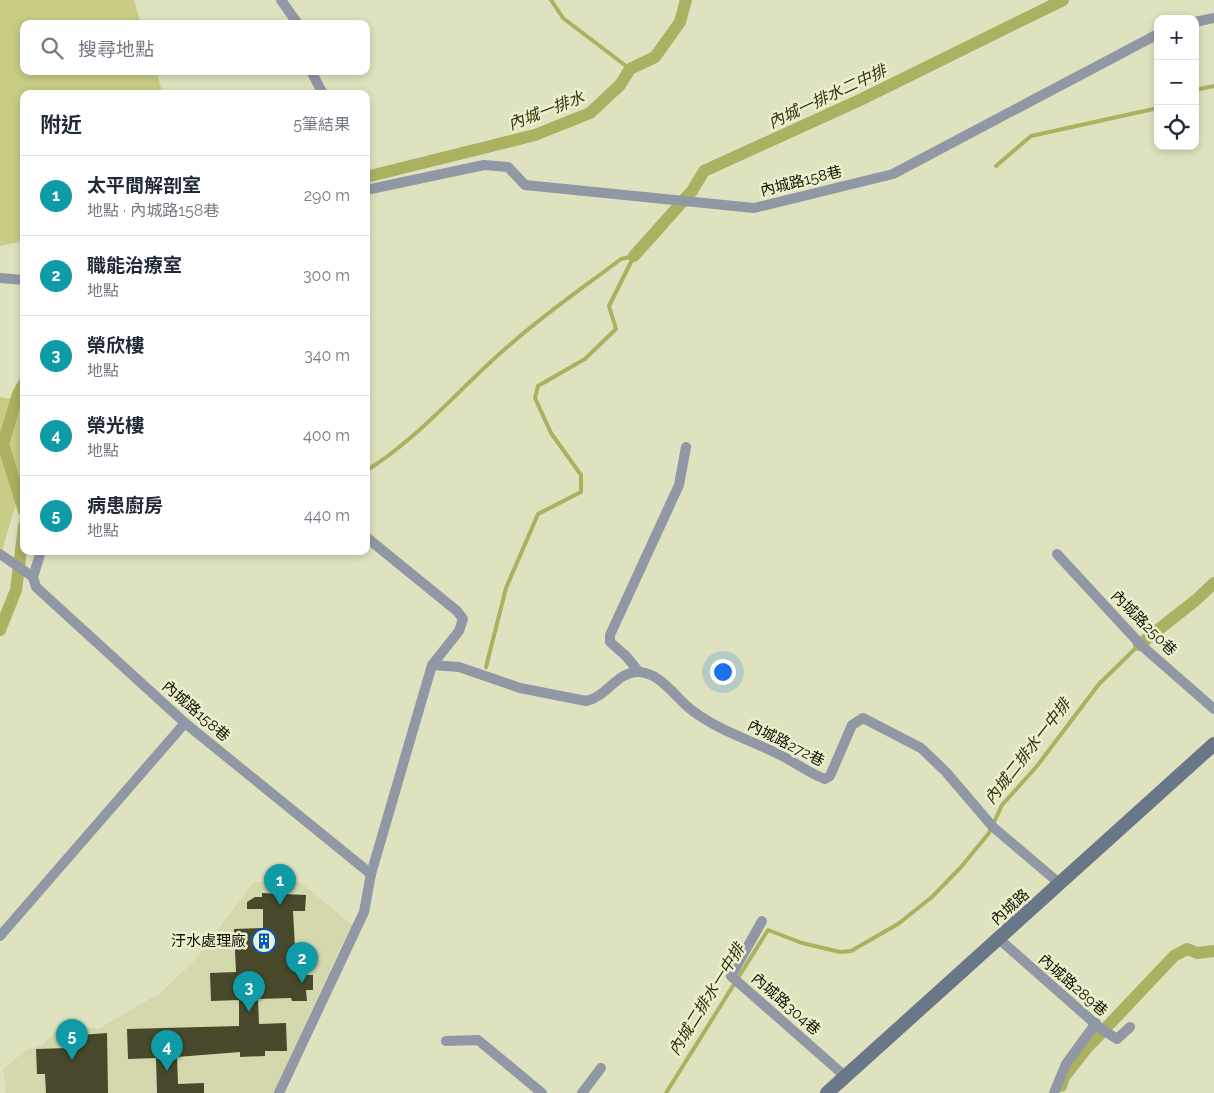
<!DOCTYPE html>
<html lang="zh-TW">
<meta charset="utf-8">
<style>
body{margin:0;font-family:Raleway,"Noto Sans TC",sans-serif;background:#f6f6f7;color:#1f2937}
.controls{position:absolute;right:15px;top:15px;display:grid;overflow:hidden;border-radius:10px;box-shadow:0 2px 8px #0003}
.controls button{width:45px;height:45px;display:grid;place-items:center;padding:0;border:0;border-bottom:1px solid #e0e1e3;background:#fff;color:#1f2937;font:25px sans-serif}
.you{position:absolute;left:722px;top:671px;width:18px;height:18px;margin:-12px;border:4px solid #fff;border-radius:50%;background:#1a73e8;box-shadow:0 0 0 8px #1a73e833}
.badge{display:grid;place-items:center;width:32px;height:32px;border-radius:50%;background:#0058c1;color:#fff;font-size:16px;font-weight:700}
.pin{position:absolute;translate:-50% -41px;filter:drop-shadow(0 1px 2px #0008)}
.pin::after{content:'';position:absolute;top:26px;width:18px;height:15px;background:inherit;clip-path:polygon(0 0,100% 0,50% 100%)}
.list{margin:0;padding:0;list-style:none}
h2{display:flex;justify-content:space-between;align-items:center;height:65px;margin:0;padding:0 20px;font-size:21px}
h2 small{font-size:16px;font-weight:400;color:#747a83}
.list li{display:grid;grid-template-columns:32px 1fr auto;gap:15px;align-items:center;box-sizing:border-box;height:80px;padding:0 20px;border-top:1px solid #e0e1e3}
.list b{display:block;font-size:19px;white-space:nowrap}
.list p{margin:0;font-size:16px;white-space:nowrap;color:#747a83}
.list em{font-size:16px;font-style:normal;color:#747a83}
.icon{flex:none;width:28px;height:28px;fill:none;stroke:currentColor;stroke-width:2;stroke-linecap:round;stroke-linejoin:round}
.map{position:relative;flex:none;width:1214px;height:1093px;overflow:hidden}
.search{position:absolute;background:#fff;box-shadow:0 2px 8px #0003;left:20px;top:20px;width:350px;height:55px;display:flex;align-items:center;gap:12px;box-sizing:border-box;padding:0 18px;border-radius:10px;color:#747a83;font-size:19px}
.panel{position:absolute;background:#fff;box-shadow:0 2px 8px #0003;left:20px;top:90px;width:350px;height:465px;border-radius:10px}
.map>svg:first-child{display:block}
</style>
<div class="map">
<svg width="1214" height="1093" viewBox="0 0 1214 1093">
<rect width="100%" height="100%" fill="#dfe2be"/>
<path fill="#d5d8ad" d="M254 882H300L353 926 339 950 274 1093H6L3 1069 26 1050 41 1046 67 1020 79 1028H100L160 993 192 963Z"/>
<g fill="#c8cc85">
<path d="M0 0H134L141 24H24V71H156L163 94H24V241L0 246Z"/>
<path d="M0 397 24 401V476L0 558Z"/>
</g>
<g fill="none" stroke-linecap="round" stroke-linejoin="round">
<g stroke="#acb061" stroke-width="4">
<path d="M551 0 563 18 630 69"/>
<path d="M1195 90 1214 86"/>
<path d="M996 166 1031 136 1158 108"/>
<path d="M366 471C422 436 462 385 512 343 546 313 584 287 621 259L634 256"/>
<path d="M486 667 506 588 538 514 581 492V475L551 433 535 398 538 386 585 359 616 329 609 306 634 256"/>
<path d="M666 1093 768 930 802 943 840 952 851 951 898 924 932 897 961 867 989 833 1002 805 1037 766 1099 684 1139 645"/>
</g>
<g stroke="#acb061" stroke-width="12">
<path d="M366 177 535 135 590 113 620 85 630 69 655 57 680 22 686 0"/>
<path d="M634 256 692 191 704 171 860 100 1063 0"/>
<path d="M24 383 18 394 3 444 24 511"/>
<path d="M0 630 16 590 24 526"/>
<path d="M1139 645 1196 600 1214 583"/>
<path d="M1061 1086 1064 1077 1086 1049 1174 956 1187 949 1197 953 1214 951"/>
</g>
</g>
<g fill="#47492a">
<path d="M262 893 306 895 305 911H293L296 967H306V975H313V990H306L307 1001H292L291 998 258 999 259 1024 286 1023 287 1051H265V1056L240 1057V1052L177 1057 178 1084 204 1083V1093H157L156 1058 128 1059 127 1029 239 1026V1000L211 1001 210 973 236 972 234 929 263 928V909H247V902L255 897H262Z"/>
<path d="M107 1033 108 1093H46L45 1074H37L36 1049 68 1048 67 1036Z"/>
</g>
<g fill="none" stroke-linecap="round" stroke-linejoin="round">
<g stroke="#9098a5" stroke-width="10">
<path d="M281 0 298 24"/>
<path d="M1195 22 1214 18"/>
<path d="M311 71 323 94"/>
<path d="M366 190 484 165 508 167 525 185 754 208 893 174 1158 34"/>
<path d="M0 278 24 280"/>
<path d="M41 551 33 577 36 587 185 723 371 874"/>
<path d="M0 554 33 577"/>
<path d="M1057 554 1142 646 1214 709"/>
<path d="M432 665 459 667 520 688 586 701C607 697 616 672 638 672 661 672 676 699 693 711 718 730 750 740 778 754 794 761 808 773 825 779L830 776 852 725 863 718 921 748 946 772 993 827 1059 883"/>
<path d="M639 672 626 656 610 642V635L679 485 686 447"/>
<path d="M762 921 731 976 846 1077"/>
<path d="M0 936 185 723"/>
<path d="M999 939 1100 1028 1117 1039 1130 1027"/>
<path d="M446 1041 478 1040 542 1093"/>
<path d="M279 1093 364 912 371 874 432 665 459 631 463 619 457 611 366 537"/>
<path d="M582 1093 601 1068"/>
<path d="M1054 1093 1066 1064 1096 1023"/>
</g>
<path stroke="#6a7789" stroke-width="14" d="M827 1093 1214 744"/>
</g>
<defs>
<g id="building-ring" transform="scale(1.25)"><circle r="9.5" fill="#ecefcb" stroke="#0058c1" stroke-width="1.5"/><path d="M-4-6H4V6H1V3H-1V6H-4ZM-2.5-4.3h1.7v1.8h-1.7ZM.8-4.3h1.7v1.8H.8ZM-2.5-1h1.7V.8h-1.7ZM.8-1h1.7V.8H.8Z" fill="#0058c1"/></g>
</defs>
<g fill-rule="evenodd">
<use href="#building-ring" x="264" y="941"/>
</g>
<g text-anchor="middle" stroke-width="5" stroke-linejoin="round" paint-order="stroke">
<g font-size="15" fill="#111105" stroke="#ecefcb">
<text transform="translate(801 181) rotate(-14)" y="5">內城路158巷</text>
<text transform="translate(1144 623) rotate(45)" y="5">內城路250巷</text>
<text transform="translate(196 711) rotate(41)" y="5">內城路158巷</text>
<text transform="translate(786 743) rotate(27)" y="5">內城路272巷</text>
<text transform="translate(1010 907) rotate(-42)" y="5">內城路</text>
<text transform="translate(1073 985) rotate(41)" y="5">內城路289巷</text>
<text transform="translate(786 1004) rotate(41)" y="5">內城路304巷</text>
</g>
<g font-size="15" fill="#111105" stroke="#ecefcb" text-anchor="end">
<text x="246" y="946">汙水處理廠</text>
</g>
<g font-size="16" font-style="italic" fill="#31320f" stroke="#ecefcb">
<text transform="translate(827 96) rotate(-25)" y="6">內城一排水二中排</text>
<text transform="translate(546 110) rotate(-21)" y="6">內城一排水</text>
<text transform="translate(1027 751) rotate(-52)" y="6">內城二排水一中排</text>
<text transform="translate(706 999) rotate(-58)" y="6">內城二排水一中排</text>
</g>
</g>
</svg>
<div class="controls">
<button>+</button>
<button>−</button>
<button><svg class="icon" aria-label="locate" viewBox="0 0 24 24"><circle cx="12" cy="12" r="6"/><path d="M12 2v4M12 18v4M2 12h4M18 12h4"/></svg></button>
</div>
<div class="you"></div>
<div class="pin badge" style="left:280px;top:905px;background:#0f9aa8">1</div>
<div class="pin badge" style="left:302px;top:983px;background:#0f9aa8">2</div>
<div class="pin badge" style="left:249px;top:1012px;background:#0f9aa8">3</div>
<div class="pin badge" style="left:167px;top:1071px;background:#0f9aa8">4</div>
<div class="pin badge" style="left:72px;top:1060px;background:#0f9aa8">5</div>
<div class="search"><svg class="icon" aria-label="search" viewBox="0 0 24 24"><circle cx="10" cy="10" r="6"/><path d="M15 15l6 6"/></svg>搜尋地點</div>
<section class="panel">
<h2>附近<small>5筆結果</small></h2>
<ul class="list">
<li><span class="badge" style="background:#0f9aa8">1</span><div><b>太平間解剖室</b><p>地點 · 內城路158巷</p></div><em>290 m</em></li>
<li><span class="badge" style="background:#0f9aa8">2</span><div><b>職能治療室</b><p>地點</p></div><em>300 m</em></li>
<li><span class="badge" style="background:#0f9aa8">3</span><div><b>榮欣樓</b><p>地點</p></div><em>340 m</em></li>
<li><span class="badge" style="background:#0f9aa8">4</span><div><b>榮光樓</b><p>地點</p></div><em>400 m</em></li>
<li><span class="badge" style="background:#0f9aa8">5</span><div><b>病患廚房</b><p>地點</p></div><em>440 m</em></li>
</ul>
</section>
</div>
